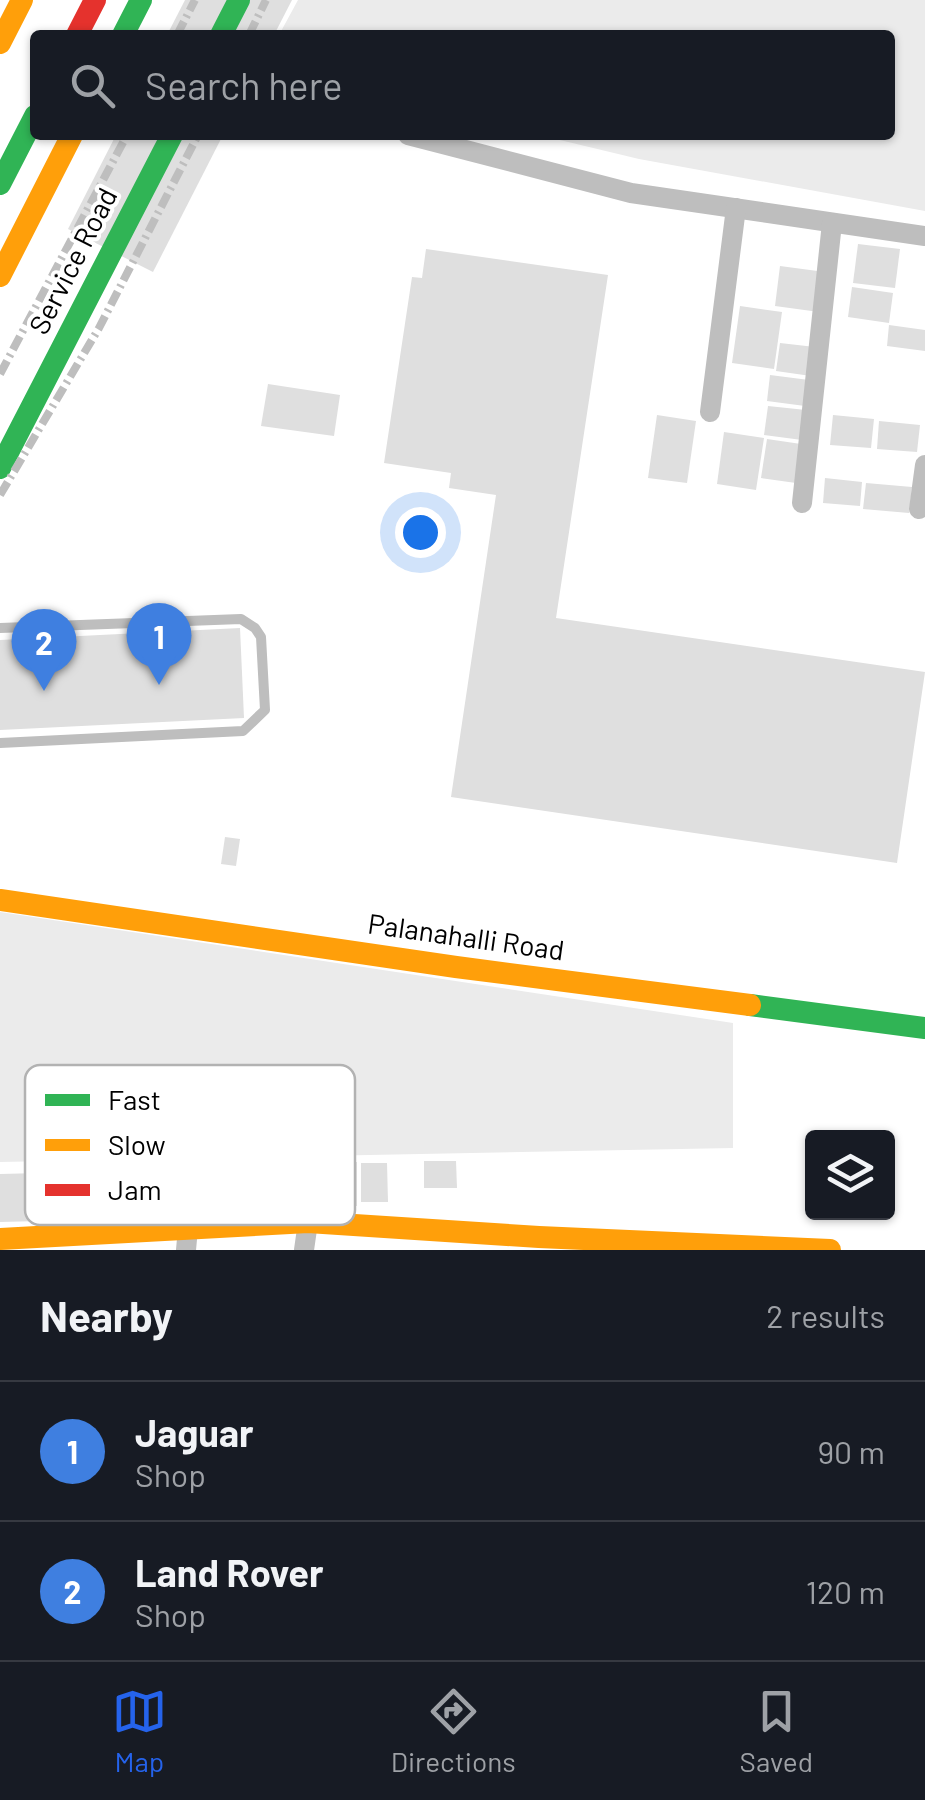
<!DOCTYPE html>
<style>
body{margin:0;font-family:Barlow,sans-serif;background:#242831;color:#f1f3f6}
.controls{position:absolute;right:30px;bottom:30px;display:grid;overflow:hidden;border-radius:10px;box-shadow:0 2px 8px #0004}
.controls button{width:90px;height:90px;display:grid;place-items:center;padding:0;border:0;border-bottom:2px solid #363941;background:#171b24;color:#f1f3f6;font:50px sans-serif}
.you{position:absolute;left:420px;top:532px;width:35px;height:35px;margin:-25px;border:8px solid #fff;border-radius:50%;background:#1a73e8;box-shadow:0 0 0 15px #1a73e833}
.badge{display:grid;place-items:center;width:65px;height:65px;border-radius:50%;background:#2563eb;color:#fff;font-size:32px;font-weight:700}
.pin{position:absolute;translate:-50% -82px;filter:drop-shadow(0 2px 5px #0008)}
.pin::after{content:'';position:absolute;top:52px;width:35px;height:30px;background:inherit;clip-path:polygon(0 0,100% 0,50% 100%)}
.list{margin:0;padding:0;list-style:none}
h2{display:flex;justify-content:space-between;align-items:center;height:130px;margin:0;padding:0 40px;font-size:42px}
h2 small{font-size:32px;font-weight:400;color:#9ea1a6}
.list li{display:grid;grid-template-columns:65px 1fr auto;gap:30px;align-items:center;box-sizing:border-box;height:140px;padding:0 40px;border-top:2px solid #363941}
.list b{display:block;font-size:38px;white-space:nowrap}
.list p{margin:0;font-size:32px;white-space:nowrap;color:#9ea1a6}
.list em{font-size:32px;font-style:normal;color:#9ea1a6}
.icon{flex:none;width:55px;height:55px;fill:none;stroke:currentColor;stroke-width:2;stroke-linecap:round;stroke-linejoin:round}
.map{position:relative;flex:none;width:925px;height:1250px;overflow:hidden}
.search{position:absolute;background:#171b24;box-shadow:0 2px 8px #0004;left:30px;right:30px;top:30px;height:110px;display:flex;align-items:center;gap:25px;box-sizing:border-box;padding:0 35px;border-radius:10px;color:#9ea1a6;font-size:38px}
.sheet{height:410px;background:#171b24}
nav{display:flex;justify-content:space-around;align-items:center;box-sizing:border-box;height:140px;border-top:2px solid #363941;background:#171b24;font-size:28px;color:#9ea1a6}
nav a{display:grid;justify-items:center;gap:5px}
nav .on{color:#2563eb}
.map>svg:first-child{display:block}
</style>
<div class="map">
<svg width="925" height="1250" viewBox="0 0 925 1250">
<rect width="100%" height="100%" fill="#fff"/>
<g fill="#ebebeb">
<path d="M298 0H925V211L639 159 539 135H890V35H279Z"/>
<path d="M0 912 733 1023V1148L0 1162Z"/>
</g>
<g fill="#dfdfdf">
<path d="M185 0H292L274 35H167Z"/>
<path d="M116 135H223L153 272 68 229Z"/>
<path d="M858 244 900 249 895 288 853 283Z"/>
<path d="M426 249 608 275 556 618 925 672 897 863 451 797 496 495 449 488 451 473 384 463 412 277 422 278Z"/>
<path d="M780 266 825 272 819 312 775 306Z"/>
<path d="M852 287 893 293 889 323 848 317Z"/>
<path d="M740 306 782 312 774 369 732 363Z"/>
<path d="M889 325 925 330V351L887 346Z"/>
<path d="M780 343 815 347 811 376 776 371Z"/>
<path d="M770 375 809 380 805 406 767 401Z"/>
<path d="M268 384 340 395 334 436 261 426Z"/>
<path d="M768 406 806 410 802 440 764 435Z"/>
<path d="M657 415 696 421 687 483 648 478Z"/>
<path d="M833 415 874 419 871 448 830 445Z"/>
<path d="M879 421 920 425 917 452 877 449Z"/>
<path d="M724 432 764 438 756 490 717 484Z"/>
<path d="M767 439 801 444 796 483 761 478Z"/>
<path d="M825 478 862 482 860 506 823 503Z"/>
<path d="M866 483 912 487 909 513 863 509Z"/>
<path d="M240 628 244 718 0 730V640Z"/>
<path d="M225 837 240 839 236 866 221 864Z"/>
<path d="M424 1161H456L457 1188H424Z"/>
<path d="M329 1162H357V1206H330Z"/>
<path d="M361 1163H387L388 1202H361Z"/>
<path d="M40 1173 41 1221 0 1222V1174Z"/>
</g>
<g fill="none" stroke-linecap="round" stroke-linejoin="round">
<path stroke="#bebebe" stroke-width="10" d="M0 628 241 619 255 628 261 637 265 710 243 731 0 743"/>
<g stroke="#bebebe" stroke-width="20">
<path d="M408 135 631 193 925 236"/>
<path d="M710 412 736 208"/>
<path d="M802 503 832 223"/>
<path d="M919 509 925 465"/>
<path d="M186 1250 188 1228"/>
<path d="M304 1250 308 1222"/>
</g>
<g stroke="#30b455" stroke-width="22">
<path d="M123 35 141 0"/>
<path d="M221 35 239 0"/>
<path d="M0 184 35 116"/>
<path d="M0 468 172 135"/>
<path d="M750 1005 925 1028"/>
</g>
<g stroke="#ff9f0a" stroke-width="22">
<path d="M0 43 22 0"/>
<path d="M0 276 72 135"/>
<path d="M0 900 456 967 750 1005"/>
<path d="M0 1239 308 1222 539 1237 830 1250"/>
</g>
<path stroke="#e5322d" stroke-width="22" d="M77 35 95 0"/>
<g stroke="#bebebe" stroke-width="8" stroke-dasharray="15 5 2.5 5" stroke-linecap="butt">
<path d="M177 35 195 0"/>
<path d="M249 35 266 0"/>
<path d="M0 374 127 135"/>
<path d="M0 495 99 328 198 135"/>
</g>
</g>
<g text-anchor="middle" stroke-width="8" stroke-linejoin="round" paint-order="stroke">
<g font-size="28" fill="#000" stroke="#fff">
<text transform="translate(73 261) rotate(-63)" y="10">Service Road</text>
<text transform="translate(466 937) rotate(8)" y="10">Palanahalli Road</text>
</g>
</g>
<rect x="25" y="1065" width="330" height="160" rx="15" fill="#fff" stroke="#b2b2b2" stroke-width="2.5"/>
<rect x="45" y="1094" width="45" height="12" fill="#30b455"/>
<rect x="45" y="1139" width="45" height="12" fill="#ff9f0a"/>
<rect x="45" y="1184" width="45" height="12" fill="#e5322d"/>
<g font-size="28" fill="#000">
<text x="108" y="1110">Fast</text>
<text x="108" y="1155">Slow</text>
<text x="108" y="1200">Jam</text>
</g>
</svg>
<div class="controls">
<button><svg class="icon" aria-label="layers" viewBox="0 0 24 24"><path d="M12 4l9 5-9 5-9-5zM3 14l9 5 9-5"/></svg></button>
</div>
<div class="you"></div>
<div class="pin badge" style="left:159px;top:685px;background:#3f7fe0">1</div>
<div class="pin badge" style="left:44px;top:691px;background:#3f7fe0">2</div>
<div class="search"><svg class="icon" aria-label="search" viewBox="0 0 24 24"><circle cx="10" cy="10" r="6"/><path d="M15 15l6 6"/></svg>Search here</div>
</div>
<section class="sheet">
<h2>Nearby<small>2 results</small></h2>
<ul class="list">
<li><span class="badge" style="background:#3f7fe0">1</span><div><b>Jaguar</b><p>Shop</p></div><em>90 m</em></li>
<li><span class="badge" style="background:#3f7fe0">2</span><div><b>Land Rover</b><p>Shop</p></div><em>120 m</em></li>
</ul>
</section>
<nav>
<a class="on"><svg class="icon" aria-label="map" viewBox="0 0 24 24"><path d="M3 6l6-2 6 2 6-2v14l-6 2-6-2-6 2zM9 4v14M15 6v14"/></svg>Map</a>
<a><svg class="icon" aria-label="directions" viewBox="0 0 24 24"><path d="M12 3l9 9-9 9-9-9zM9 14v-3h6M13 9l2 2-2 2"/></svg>Directions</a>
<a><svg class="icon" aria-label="saved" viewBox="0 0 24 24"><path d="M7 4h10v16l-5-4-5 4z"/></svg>Saved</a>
</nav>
